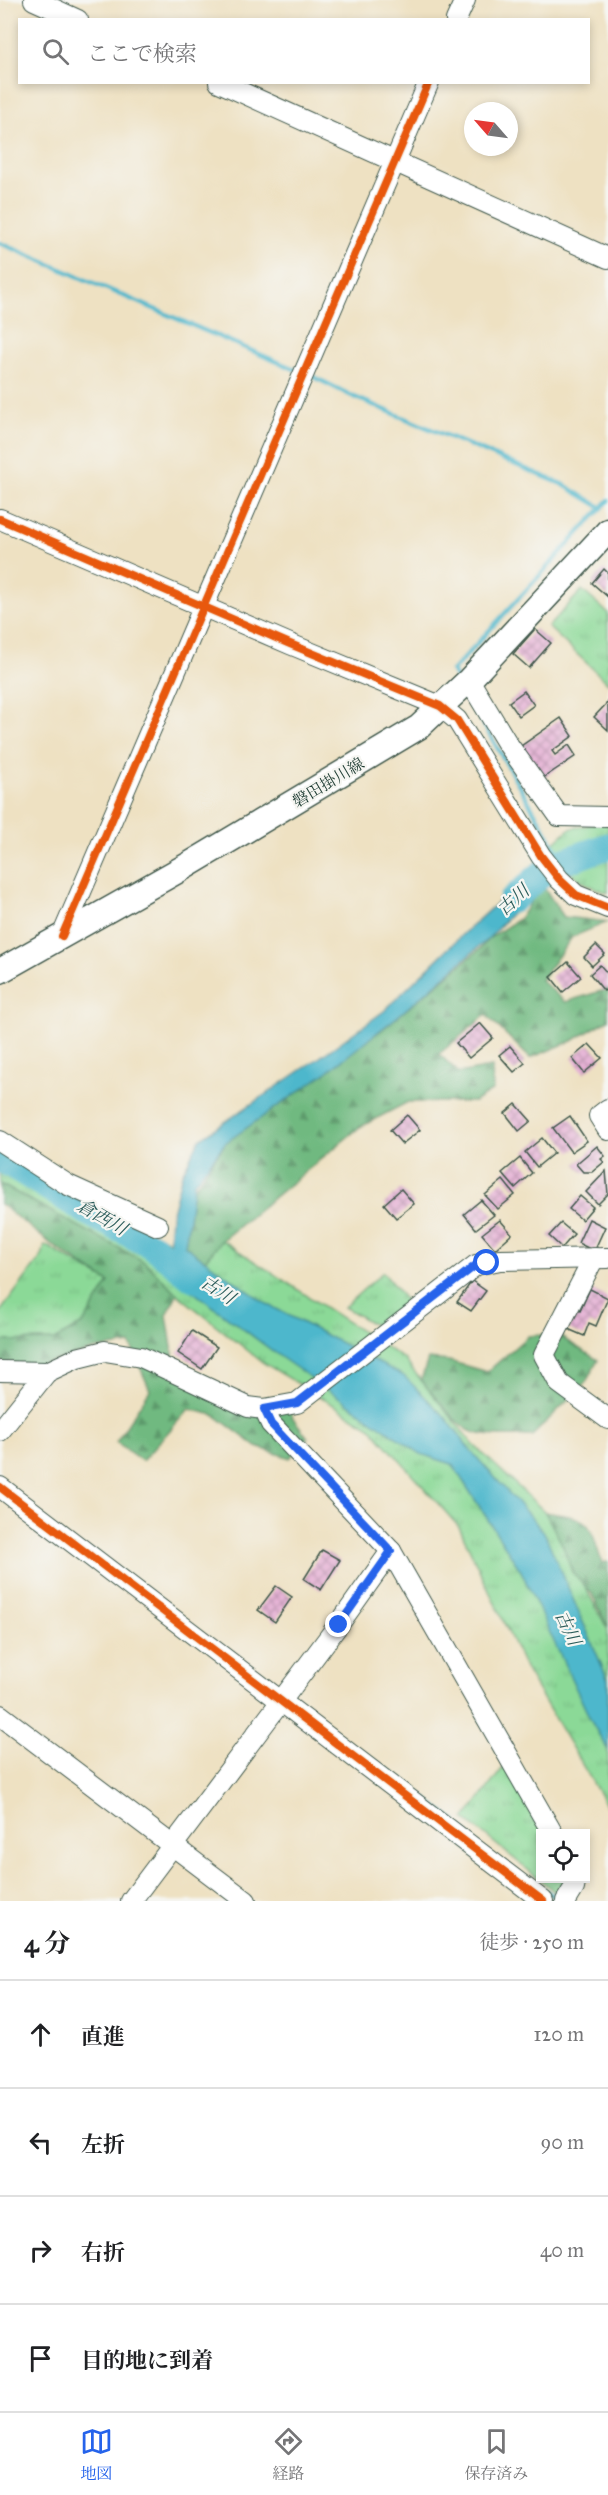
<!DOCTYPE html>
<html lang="ja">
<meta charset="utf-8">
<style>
body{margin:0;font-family:"IM FELL Great Primer","Noto Serif JP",serif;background:#f2f2f2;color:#202124}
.controls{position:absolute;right:18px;bottom:18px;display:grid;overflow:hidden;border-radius:0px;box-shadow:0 3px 9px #0003}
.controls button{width:54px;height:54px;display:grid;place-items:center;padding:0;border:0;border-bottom:2px solid #e0e0e0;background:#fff;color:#202124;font:30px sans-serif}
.compass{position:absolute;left:464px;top:102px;width:54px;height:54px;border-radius:50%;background:#fff;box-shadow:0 3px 9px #0003;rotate:298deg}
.stop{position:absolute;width:18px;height:18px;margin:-14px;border:4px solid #2563eb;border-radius:50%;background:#fff}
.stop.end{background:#2563eb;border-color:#fff;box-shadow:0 2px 6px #0008}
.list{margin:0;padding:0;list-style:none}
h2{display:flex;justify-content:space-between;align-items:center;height:78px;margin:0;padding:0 24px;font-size:26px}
h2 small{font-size:20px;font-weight:400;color:#757577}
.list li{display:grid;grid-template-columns:39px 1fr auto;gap:18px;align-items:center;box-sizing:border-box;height:108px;padding:0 24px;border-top:2px solid #e0e0e0}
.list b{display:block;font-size:22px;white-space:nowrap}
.list em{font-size:20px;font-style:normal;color:#757577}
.icon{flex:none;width:33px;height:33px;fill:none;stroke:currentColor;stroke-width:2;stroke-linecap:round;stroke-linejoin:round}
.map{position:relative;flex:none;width:608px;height:1901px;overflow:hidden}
.search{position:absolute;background:#fff;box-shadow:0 3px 9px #0003;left:18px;right:18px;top:18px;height:66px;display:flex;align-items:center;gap:15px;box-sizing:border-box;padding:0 21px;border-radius:0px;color:#757577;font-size:22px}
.sheet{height:510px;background:#fff}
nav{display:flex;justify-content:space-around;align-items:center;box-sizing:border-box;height:84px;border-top:2px solid #e0e0e0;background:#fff;font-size:16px;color:#757577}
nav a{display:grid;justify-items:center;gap:3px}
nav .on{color:#2563eb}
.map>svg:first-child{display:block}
</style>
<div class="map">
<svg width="608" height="1901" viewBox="0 0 608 1901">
<defs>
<pattern id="grass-tufts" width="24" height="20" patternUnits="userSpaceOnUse" patternTransform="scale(1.5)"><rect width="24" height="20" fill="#8bd997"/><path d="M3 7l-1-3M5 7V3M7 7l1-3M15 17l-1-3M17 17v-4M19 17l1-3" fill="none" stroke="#78bb83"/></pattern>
<pattern id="forest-firs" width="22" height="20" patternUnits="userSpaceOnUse" patternTransform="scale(1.5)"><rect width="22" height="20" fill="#70b980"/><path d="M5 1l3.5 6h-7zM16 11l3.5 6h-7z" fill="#5b986a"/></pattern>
<pattern id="building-cross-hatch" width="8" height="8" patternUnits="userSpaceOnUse" patternTransform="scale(1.5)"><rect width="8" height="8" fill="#e5b0d4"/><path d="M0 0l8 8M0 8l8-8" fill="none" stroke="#b990ad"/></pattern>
</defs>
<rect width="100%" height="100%" fill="#f6f6f2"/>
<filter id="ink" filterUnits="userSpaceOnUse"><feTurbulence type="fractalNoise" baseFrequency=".0167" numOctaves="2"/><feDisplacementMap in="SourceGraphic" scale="12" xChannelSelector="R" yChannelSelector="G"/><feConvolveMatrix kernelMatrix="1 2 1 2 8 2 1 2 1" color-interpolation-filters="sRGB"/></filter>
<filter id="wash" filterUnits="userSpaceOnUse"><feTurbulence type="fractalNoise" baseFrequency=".008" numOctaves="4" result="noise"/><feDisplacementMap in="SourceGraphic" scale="24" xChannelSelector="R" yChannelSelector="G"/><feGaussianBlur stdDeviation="1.35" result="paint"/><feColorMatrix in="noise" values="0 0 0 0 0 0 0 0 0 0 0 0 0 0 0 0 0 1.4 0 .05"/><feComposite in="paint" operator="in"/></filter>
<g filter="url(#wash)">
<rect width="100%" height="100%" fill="#eee1c2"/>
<g fill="url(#grass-tufts)" stroke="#558b66" stroke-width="1.5">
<path d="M582 590 608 613V683L548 627Z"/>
<path d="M608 821V893C577 882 568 873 549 847L569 829Z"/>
<path d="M0 1147 123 1217 205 1260 222 1240 404 1359 473 1444 545 1512 608 1630V1808L527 1672 459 1527 370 1427 262 1362 177 1294 145 1262 0 1184Z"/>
<path d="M45 1245 109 1282 83 1324 55 1340 0 1341V1312L42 1256Z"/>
<path d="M383 1272 410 1306 383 1330 344 1307Z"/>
<path d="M505 1765 548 1833 540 1834V1878L565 1879 567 1882 559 1895 465 1819Z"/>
</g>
<g fill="url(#forest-firs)" stroke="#487b5a" stroke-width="1.5">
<path d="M542 885 564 917 608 922 572 937 541 980 565 1002 608 989V1020L574 1040 530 1058 486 1015 439 1054 459 1073 492 1067 493 1090 474 1102H408L360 1127 222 1240 205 1260 185 1246 193 1190 230 1136 379 1032 481 948 488 939 520 918Z"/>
<path d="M0 1184 145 1262 177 1294 167 1315 174 1360 199 1384 290 1409 293 1418 308 1438 290 1458 257 1447 214 1415 189 1409 142 1461 116 1442 150 1390 130 1344 96 1349 37 1365 0 1362V1341L55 1340 83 1324 109 1282 55 1247 0 1204Z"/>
<path d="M556 1334 598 1360 586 1382 532 1436C515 1436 486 1438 470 1431 455 1424 432 1393 421 1380L428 1359 449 1361 487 1372 528 1336Z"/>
<path d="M545 1512C593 1520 587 1517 602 1563L608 1562V1628L592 1594 572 1572 563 1546Z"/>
</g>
<path fill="#4eb7cc" stroke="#367a80" stroke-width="1.5" d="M534 869 541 882 488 939 397 1017 327 1072 225 1143 194 1183 185 1246 267 1304 404 1376 445 1417 471 1451 544 1532 608 1680V1750L592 1723 521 1571 452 1464 421 1454 282 1358 184 1285 159 1260 169 1248 171 1216 182 1174 200 1139 316 1060 384 1011 467 930Z"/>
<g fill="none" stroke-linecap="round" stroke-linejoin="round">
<g stroke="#4eb7cc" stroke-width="4.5">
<path d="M0 243 299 371"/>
<path d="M310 375 352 396 564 485 602 508"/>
<path d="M457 679 452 671 608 501"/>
<path d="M466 694 563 861"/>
<path d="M385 1769 455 1821"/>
<path d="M542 1889 561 1900"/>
</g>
<g stroke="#4eb7cc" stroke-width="27">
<path d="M512 900 551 866 608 846"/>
<path d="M0 1158 91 1214 154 1247 193 1278"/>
</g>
</g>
<g id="blocks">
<g fill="url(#building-cross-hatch)">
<path d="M604 569 608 573V597L592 583Z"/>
<path d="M535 629 551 643 529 668 513 654Z"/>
<path d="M524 691 534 705 519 716 509 702Z"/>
<path d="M608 702V730L594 717Z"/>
<path d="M561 718 573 736 552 751 555 755 569 745 576 756 543 778 521 746Z"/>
<path d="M596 945 605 954 592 966 584 957Z"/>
<path d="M568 962 581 977 563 992 551 977Z"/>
<path d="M600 965 608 974V988L604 991 590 974Z"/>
<path d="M480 1023 493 1038 469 1058 456 1043Z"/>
<path d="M589 1044 602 1058 584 1073 572 1058Z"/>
<path d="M510 1046 525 1063 514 1072 499 1055Z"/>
<path d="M516 1104 531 1121 519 1131 505 1113Z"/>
<path d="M407 1115 420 1130 402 1144 390 1130Z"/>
<path d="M570 1116 587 1141 571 1152 553 1128Z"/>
<path d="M542 1138 554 1153 537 1167 525 1152Z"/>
<path d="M597 1146 605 1156 601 1159 604 1162 592 1172H583L576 1164Z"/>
<path d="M520 1158 532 1173 515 1188 502 1173Z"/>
<path d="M606 1171 608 1194 598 1204 586 1192Z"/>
<path d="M503 1180 515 1195 498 1209 485 1195Z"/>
<path d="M401 1189 414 1204 396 1218 384 1204Z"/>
<path d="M580 1196 593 1207 582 1220 569 1209Z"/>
<path d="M481 1200 494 1215 476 1229 464 1214Z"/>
<path d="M589 1219 605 1227 594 1251 578 1243Z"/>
<path d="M500 1220 512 1234 495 1249 482 1234Z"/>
<path d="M561 1223 574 1234 562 1248 549 1236Z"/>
<path d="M472 1281 486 1291 471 1311 457 1302Z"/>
<path d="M590 1289 608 1298 596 1326 589 1323 584 1336 568 1329 577 1310 580 1311Z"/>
<path d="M192 1331 217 1347 202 1369 178 1353Z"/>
<path d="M322 1550 340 1560 321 1590 304 1579Z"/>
<path d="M276 1586 292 1597 275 1622 258 1610Z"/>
</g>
</g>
</g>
<g filter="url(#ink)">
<use href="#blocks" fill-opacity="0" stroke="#3e5649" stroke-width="1.5"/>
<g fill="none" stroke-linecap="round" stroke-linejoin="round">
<g stroke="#3e5649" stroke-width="22">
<g id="minor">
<path d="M34 0 78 20"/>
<path d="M456 20 465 0"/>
<path d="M219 82 608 258"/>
<path d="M0 519 290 644 440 706 457 720 541 856 559 879 576 895 608 908"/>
<path d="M469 680 507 743 559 816 608 817"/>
<path d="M62 936 429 82"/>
<path d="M608 1109 599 1116 608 1130"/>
<path d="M0 1141 68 1185 158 1226"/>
<path d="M594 1258 544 1355 559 1383 608 1419"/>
<path d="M0 1371 47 1372 77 1358 105 1351 141 1357 248 1407 264 1409 297 1403 476 1265 500 1260 608 1258"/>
<path d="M264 1409 271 1424 391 1551 553 1834"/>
<path d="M0 1431 47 1372"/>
<path d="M0 1487 543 1901"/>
<path d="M0 1715 246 1901"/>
<path d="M131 1901 342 1620 391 1551"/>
<path d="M566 1901 574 1888 576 1878"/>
</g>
</g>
<g stroke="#3e5649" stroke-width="27">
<path id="major" d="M0 971 188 865 419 727 469 680 608 531"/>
</g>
<use href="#minor" stroke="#fff" stroke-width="20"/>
<use href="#major" stroke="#fff" stroke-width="24"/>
<g stroke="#f6f6f2" stroke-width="11">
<g id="cycleway">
<path d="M0 519 290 644 440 706 457 720 541 856 559 879 576 895 608 908"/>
<path d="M62 936 429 82"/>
<path d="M0 1487 543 1901"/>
</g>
</g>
<use href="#cycleway" stroke="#e8590c" stroke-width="8"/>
</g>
</g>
<g fill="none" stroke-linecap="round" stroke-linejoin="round" filter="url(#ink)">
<path stroke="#2563eb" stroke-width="8" d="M339 1625 391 1551 271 1424 264 1409 297 1403 476 1265 487 1263"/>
</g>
<g text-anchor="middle" stroke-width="4.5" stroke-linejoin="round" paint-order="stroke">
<g font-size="16" fill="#1f3d34" stroke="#f6f6f2">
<text transform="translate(328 782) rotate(-31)" y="6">磐田掛川線</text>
</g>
<g font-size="18" font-style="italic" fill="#2b5c5a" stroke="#f6f6f2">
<text transform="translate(513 900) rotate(-42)" y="6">古川</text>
<text transform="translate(102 1217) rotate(30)" y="6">倉西川</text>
<text transform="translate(218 1290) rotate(33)" y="6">古川</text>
<text transform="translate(568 1628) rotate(65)" y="6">古川</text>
</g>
</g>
</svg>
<div class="controls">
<button><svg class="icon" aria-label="locate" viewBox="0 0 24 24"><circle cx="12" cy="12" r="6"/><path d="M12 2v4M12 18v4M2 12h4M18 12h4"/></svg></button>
</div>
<svg class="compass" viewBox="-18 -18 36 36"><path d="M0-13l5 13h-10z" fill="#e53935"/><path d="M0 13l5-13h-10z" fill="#757577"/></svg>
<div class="stop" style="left:487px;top:1263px"></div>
<div class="stop end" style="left:339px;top:1625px"></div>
<div class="search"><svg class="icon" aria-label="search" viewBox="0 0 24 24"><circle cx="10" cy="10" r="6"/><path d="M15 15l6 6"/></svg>ここで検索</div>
</div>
<section class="sheet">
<h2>4 分<small>徒歩 · 250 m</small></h2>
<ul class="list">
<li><svg class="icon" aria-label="ahead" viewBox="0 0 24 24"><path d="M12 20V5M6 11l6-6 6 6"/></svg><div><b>直進</b></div><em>120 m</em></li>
<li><svg class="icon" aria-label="left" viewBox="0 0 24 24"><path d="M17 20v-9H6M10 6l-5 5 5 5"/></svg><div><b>左折</b></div><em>90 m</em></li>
<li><svg class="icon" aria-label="right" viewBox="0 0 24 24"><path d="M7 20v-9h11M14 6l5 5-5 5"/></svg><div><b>右折</b></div><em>40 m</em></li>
<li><svg class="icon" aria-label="arrive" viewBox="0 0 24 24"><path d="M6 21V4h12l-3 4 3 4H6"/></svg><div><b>目的地に到着</b></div></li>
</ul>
</section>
<nav>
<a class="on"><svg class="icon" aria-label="map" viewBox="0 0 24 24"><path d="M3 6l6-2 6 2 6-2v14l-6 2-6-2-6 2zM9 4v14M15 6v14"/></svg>地図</a>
<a><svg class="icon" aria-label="directions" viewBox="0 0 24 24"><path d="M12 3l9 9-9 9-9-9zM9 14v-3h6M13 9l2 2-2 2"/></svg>経路</a>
<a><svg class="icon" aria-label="saved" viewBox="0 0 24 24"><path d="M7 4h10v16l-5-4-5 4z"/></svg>保存済み</a>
</nav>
